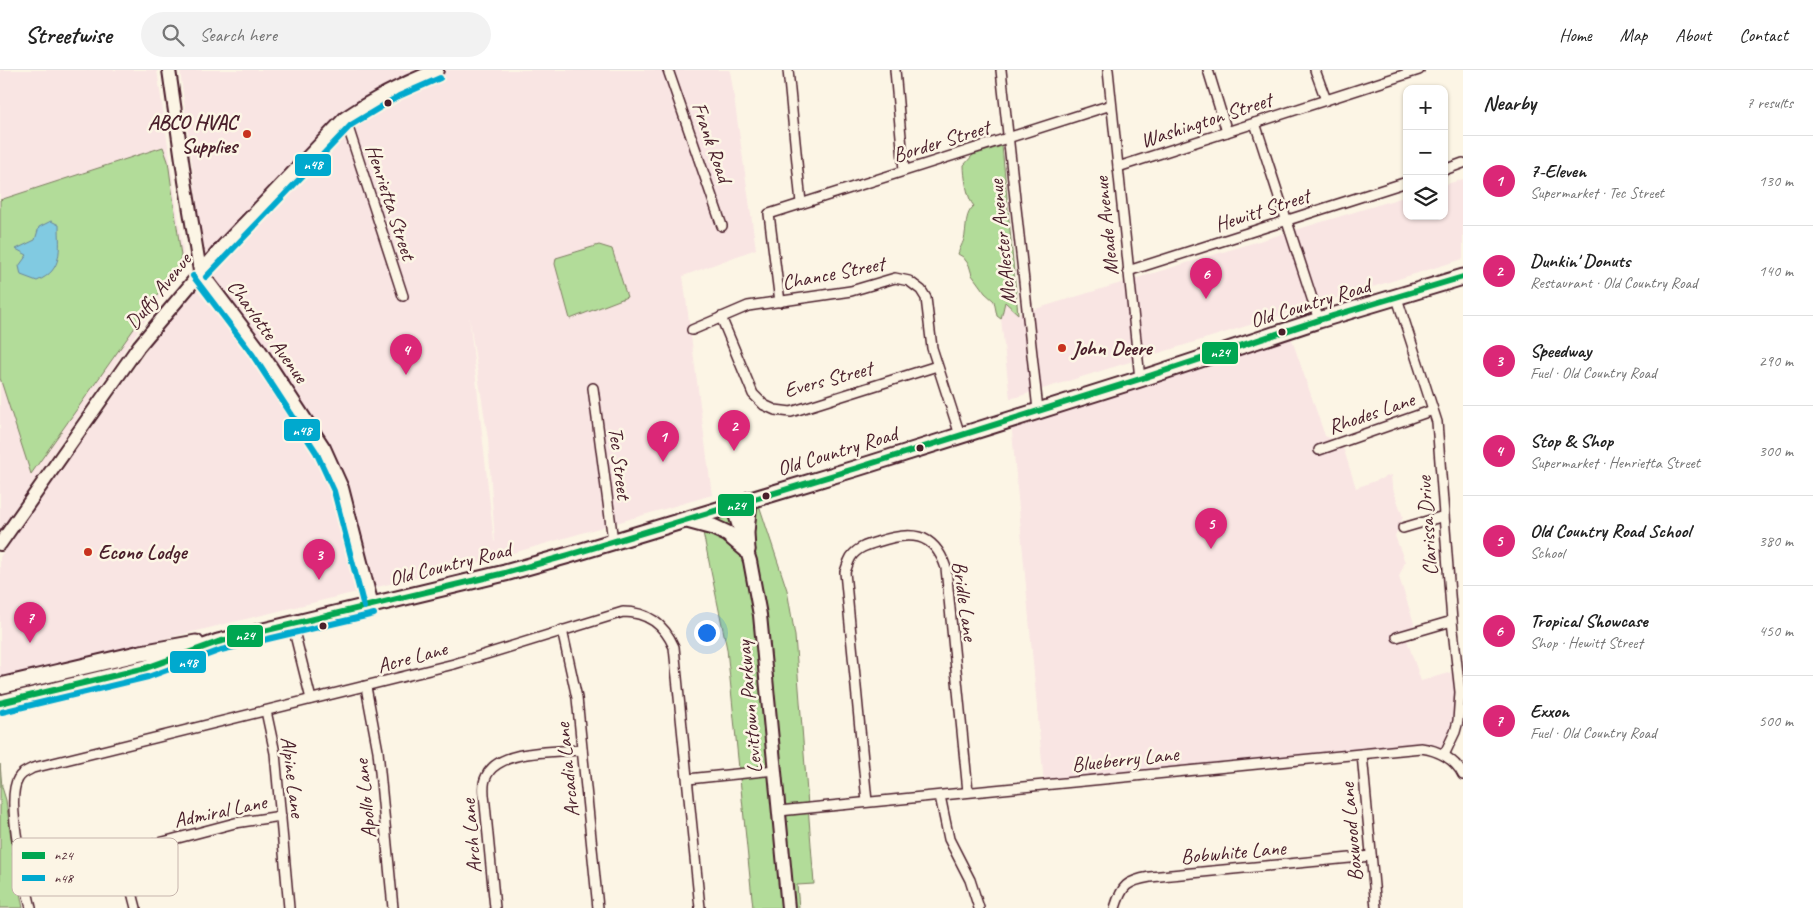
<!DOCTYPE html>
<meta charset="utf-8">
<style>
body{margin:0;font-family:Caveat,sans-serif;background:#f2f2f2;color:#222}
.controls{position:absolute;right:15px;top:15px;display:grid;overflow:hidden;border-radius:10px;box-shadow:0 1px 4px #0004}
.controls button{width:45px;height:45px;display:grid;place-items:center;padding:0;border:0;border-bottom:1px solid #e0e0e0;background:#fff;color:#222;font:25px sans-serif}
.you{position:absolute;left:706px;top:562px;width:18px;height:18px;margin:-12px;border:4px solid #fff;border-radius:50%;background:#1a73e8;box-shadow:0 0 0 8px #1a73e833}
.badge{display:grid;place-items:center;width:32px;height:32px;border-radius:50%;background:#db2777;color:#fff;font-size:16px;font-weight:700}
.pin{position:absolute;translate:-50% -41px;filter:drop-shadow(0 1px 2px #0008)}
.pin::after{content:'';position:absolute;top:26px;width:18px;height:15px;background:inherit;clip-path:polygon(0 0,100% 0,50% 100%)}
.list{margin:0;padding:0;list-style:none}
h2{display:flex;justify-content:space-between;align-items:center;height:65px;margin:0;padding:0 20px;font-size:21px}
h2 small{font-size:16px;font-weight:400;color:#767676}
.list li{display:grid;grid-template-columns:32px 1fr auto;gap:15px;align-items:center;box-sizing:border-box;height:90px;padding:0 20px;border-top:1px solid #e0e0e0}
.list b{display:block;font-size:19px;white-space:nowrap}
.list p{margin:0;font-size:16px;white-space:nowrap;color:#767676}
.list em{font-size:16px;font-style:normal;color:#767676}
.icon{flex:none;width:28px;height:28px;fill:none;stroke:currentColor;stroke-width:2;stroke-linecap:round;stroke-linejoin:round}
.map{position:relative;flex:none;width:1463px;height:838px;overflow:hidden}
header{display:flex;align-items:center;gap:30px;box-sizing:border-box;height:70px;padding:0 25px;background:#fff;border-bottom:1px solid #e0e0e0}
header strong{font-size:24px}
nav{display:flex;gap:28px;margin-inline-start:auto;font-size:18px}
.search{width:350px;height:45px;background:#f2f2f2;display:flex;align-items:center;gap:12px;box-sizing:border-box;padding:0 18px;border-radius:28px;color:#767676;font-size:19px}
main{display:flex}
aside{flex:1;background:#fff}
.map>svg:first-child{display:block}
</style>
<header>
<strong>Streetwise</strong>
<div class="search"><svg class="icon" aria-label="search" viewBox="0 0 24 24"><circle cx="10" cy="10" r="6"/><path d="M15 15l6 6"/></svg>Search here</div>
<nav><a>Home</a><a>Map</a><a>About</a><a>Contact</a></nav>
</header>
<main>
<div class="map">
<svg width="1463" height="838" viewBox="0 0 1463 838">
<rect width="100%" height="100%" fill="#fcf5e5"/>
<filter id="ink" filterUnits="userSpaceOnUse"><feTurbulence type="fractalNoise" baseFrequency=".02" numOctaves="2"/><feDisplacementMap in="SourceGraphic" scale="10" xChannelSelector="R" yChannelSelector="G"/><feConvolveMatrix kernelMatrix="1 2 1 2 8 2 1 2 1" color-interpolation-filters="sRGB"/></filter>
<g filter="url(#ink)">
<g fill="#f9e5e3" fill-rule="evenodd">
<path d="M0 0H157L185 193 0 460Z"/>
<path d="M180 0H730L756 179 683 206 712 425 496 488 0 609V487L205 198ZM469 246 488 369 495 472 494 471Z"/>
<path d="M1463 109V189L1010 329 1001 249 1004 231 1019 244 1407 126V146H1444V115Z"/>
<path d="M1289 261 1325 366 1342 374 1356 418 1391 405 1392 416 1403 447 1395 466 1405 492 1399 507 1414 553 1407 570 1421 611 1455 601 1458 640 1443 683 1434 678 1044 714 1011 351Z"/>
</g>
<g fill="#b2dc99" stroke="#7e7e62">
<path d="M1002 76 1018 244 1005 232 1001 249 997 246 994 231 985 223 972 205 969 195 963 187 958 184C960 177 965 170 965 164 967 153 965 144 974 136 967 129 964 105 964 95L973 85Z"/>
<path d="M163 77 168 91 181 186 177 198 31 404 0 308V130Z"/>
<path d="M599 175 612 179 627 227 570 249 555 194 556 188Z"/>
<path d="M757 429 787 520 795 566 814 814 797 815 799 838H753L727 579 700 448Z"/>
<path d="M0 694 2 717 6 730 15 798 23 838H0Z"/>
</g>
<path fill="#81cae1" stroke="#6b8698" d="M51 151 59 155C59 179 64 200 37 211L21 205 19 196 27 185 16 179 35 170 39 157Z"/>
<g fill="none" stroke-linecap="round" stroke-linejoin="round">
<g stroke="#4a1f2b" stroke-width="12">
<g id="street">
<path d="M668 0 722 156"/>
<path d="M788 0 801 133"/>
<path d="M895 0 904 100"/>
<path d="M1001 0 1038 340"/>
<path d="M1108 0 1140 309"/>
<path d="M1208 0 1227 62"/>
<path d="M1315 0 1326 30"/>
<path d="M345 48 403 226"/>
<path d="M1255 53 1319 250"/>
<path d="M1118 97 1419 0"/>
<path d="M1444 100 1463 93"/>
<path d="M1128 201 1407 112"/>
<path d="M1397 228 1437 352 1452 551 1460 622 1458 651 1455 662 1444 685"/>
<path d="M780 232 769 144 1111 35"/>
<path d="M721 247 753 324 764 335 775 340 791 342 937 296"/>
<path d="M692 260 748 236 851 221 895 208 909 211 921 220 926 228 932 278 960 365"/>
<path d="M593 318 613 471"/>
<path d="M1319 380 1433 340"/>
<path d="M1403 458 1444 446"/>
<path d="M292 553 311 629"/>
<path d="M562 560 577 628 598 838"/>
<path d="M1397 567 1452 551"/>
<path d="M366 617 378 681 393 838"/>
<path d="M266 641 275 683 289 838"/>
<path d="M1362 684 1376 838"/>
<path d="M688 709 775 700"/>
<path d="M940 726 949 769 970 810 979 838"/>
<path d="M867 732 845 502C847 497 848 492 851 487 857 478 867 475 877 472 909 461 934 461 946 498L968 722"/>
<path d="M779 741 1421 678C1438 680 1455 689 1463 705"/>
<path d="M31 838C25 813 5 730 18 709 21 703 27 701 33 698L454 594 623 542C647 542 664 554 674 577L700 838"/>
<path d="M136 838C130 814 122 796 144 777L235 753 281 746"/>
<path d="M495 838 485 734C484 725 482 715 486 707 497 679 556 682 582 680"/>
<path d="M1115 838C1122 815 1127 811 1150 807L1371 786"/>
</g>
</g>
<g stroke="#4a1f2b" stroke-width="16">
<g id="secondary">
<path d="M169 0 185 111 200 201 259 279 324 378 342 418 372 535"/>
<path d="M732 435 750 491 760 545 788 838"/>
<path d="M0 474 139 276 223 176 345 48C374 28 404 13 437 0"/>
</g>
</g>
<g stroke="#4a1f2b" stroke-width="19">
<g id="primary">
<path d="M687 450 713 457 728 464 747 480"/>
<path d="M747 480 746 463 749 430"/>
<path d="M0 616 141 583 196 573"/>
<path d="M0 633 146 598 218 572 505 503 569 485 857 398 1140 309 1319 250 1463 207"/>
</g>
</g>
<use href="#street" stroke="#fcf5e5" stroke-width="9"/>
<use href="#secondary" stroke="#fcf5e5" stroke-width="12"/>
<use href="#primary" stroke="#fcf5e5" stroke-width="15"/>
<g stroke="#fcf5e5" stroke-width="10">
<path id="bus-1" d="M0 633 146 598 218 572 505 503 569 485 857 398 1140 309 1319 250 1463 207"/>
</g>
<g stroke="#fcf5e5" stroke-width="10">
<g id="bus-2">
<path d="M193 206 252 284 316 382 334 421 364 537"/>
<path d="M206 207 351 55 399 26 440 8"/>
<path d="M2 642 148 607 221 580 374 544"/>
</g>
</g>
<use href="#bus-1" stroke="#00a651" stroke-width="6"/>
<use href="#bus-2" stroke="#00a9ce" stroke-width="6"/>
</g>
</g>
<g fill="#4a1f2b" stroke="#fcf5e5" stroke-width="2">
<circle cx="388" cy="33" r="4.5"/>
<circle cx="1282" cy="262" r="4.5"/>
<circle cx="920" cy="378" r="4.5"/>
<circle cx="766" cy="426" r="4.5"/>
<circle cx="323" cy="556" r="4.5"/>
</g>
<g fill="#c8321e" stroke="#fcf5e5" stroke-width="2">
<circle cx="247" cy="64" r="5"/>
<circle cx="1062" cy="278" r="5"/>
<circle cx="88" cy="482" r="5"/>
</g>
<g text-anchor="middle" stroke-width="5" stroke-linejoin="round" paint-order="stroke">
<g font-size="21" fill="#4a1f2b" stroke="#fcf5e5">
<text transform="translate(1206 50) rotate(-18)" y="7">Washington Street</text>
<text transform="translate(941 71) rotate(-17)" y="7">Border Street</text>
<text transform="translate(712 72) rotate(71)" y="7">Frank Road</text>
<text transform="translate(391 132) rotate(72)" y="7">Henrietta Street</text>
<text transform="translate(1262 140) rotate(-18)" y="7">Hewitt Street</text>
<text transform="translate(1106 156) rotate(-96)" y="7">Meade Avenue</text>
<text transform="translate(1002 172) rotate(-96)" y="7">McAlester Avenue</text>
<text transform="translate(833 203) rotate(-11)" y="7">Chance Street</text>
<text transform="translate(158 221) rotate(-51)" y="7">Duffy Avenue</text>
<text transform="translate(1310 233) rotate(-17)" y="7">Old Country Road</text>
<text transform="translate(268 261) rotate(54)" y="7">Charlotte Avenue</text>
<text transform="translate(828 309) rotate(-15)" y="7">Evers Street</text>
<text transform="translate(1371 343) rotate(-19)" y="7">Rhodes Lane</text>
<text transform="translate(837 381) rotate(-17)" y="7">Old Country Road</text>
<text transform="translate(620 393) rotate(83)" y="7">Tec Street</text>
<text transform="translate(1427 456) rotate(-94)" y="7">Clarissa Drive</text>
<text transform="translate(450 494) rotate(-14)" y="7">Old Country Road</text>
<text transform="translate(965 531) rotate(82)" y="7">Bridle Lane</text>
<text transform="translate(412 587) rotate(-15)" y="7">Acre Lane</text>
<text transform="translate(749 637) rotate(-95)" y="7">Levittown Parkway</text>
<text transform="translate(1125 689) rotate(-6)" y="7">Blueberry Lane</text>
<text transform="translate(567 700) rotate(-96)" y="7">Arcadia Lane</text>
<text transform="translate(293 707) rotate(83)" y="7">Alpine Lane</text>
<text transform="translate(365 729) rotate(-96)" y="7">Apollo Lane</text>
<text transform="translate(220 741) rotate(-12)" y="7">Admiral Lane</text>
<text transform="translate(1351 762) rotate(-95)" y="7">Boxwood Lane</text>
<text transform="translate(471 766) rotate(-95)" y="7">Arch Lane</text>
<text transform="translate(1233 782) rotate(-5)" y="7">Bobwhite Lane</text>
</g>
<g font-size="21" font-weight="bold" fill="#4a1f2b" stroke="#fcf5e5" text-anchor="start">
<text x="237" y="59" text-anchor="end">ABCO HVAC<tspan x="237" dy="24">Supplies</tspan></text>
<text x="1072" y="285">John Deere</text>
<text x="98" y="489">Econo Lodge</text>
</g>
</g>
<rect x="12" y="768" width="166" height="58" rx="8" fill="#fcf5e5" stroke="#c7b5ad" stroke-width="1"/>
<rect x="22" y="782" width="23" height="7" fill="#00a651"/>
<rect x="22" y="805" width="23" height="6" fill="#00a9ce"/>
<g font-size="14" fill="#4a1f2b">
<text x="54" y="790">n24</text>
<text x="54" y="813">n48</text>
</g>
<g stroke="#fcf5e5" stroke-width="2">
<rect x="294" y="83" width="38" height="24" rx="5" fill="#00a9ce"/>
<rect x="1201" y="271" width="38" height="24" rx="5" fill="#00a651"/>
<rect x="283" y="348" width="38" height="24" rx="5" fill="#00a9ce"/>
<rect x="717" y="423" width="38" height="24" rx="5" fill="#00a651"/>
<rect x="226" y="554" width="38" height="24" rx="5" fill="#00a651"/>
<rect x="169" y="580" width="38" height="24" rx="5" fill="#00a9ce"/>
</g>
<g font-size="14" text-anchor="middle" font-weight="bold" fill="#fff">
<text x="313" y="99">n48</text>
<text x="1220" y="287">n24</text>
<text x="302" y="365">n48</text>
<text x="736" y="440">n24</text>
<text x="245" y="570">n24</text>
<text x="188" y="597">n48</text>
</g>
</svg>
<div class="controls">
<button>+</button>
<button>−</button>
<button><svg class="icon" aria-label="layers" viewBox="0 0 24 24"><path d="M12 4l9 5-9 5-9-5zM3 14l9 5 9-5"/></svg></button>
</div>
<div class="you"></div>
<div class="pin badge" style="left:663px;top:392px">1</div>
<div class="pin badge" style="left:734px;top:381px">2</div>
<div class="pin badge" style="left:319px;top:510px">3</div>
<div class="pin badge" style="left:406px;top:305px">4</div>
<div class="pin badge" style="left:1211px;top:479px">5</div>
<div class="pin badge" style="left:1206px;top:229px">6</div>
<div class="pin badge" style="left:30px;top:573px">7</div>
</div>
<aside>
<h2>Nearby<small>7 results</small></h2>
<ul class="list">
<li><span class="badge">1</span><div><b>7-Eleven</b><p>Supermarket · Tec Street</p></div><em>130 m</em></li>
<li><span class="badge">2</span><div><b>Dunkin' Donuts</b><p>Restaurant · Old Country Road</p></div><em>140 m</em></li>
<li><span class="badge">3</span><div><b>Speedway</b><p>Fuel · Old Country Road</p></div><em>290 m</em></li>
<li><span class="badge">4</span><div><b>Stop &amp; Shop</b><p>Supermarket · Henrietta Street</p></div><em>300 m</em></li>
<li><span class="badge">5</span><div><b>Old Country Road School</b><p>School</p></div><em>380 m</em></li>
<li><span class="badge">6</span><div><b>Tropical Showcase</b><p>Shop · Hewitt Street</p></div><em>450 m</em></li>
<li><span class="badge">7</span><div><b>Exxon</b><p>Fuel · Old Country Road</p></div><em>500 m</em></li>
</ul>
</aside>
</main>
